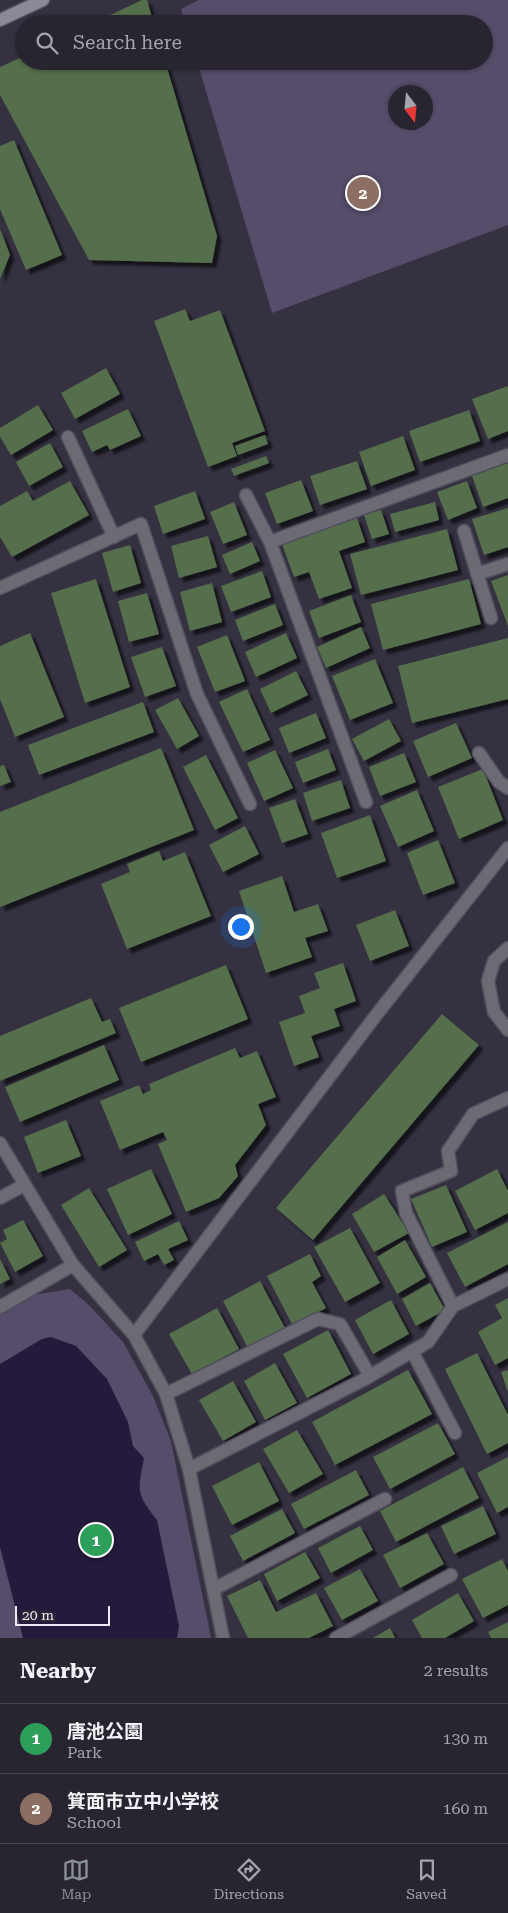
<!DOCTYPE html>
<meta charset="utf-8">
<style>
body{margin:0;font-family:"Roboto Serif","Noto Sans JP",serif;background:#34313d;color:#f1f3f6}
.compass{position:absolute;left:388px;top:85px;width:45px;height:45px;border-radius:50%;background:#282531;box-shadow:0 1px 4px #0004;rotate:164deg}
.scale{position:absolute;left:15px;bottom:12px;width:95px;box-sizing:border-box;padding-left:5px;border:2px solid #eae8f3;border-top:0;font-size:14px;line-height:18px;white-space:nowrap;color:#eae8f3;-webkit-text-stroke:4px #2b2737;paint-order:stroke}
.you{position:absolute;left:240px;top:926px;width:18px;height:18px;margin:-12px;border:4px solid #fff;border-radius:50%;background:#1a73e8;box-shadow:0 0 0 8px #1a73e833}
.badge{display:grid;place-items:center;width:32px;height:32px;border-radius:50%;background:#8c9099;color:#fff;font-size:16px;font-weight:700}
.pin{position:absolute;translate:-50% -50%;border:2px solid #fff;box-shadow:0 1px 5px #0006}
.list{margin:0;padding:0;list-style:none}
h2{display:flex;justify-content:space-between;align-items:center;height:65px;margin:0;padding:0 20px;font-size:21px}
h2 small{font-size:16px;font-weight:400;color:#a5a5ab}
.list li{display:grid;grid-template-columns:32px 1fr auto;gap:15px;align-items:center;box-sizing:border-box;height:70px;padding:0 20px;border-top:1px solid #44424d}
.list b{display:block;font-size:19px;white-space:nowrap}
.list p{margin:0;font-size:16px;white-space:nowrap;color:#a5a5ab}
.list em{font-size:16px;font-style:normal;color:#a5a5ab}
.icon{flex:none;width:28px;height:28px;fill:none;stroke:currentColor;stroke-width:2;stroke-linecap:round;stroke-linejoin:round}
.map{position:relative;flex:none;width:508px;height:1638px;overflow:hidden}
.search{position:absolute;background:#282531;box-shadow:0 1px 4px #0004;left:15px;right:15px;top:15px;height:55px;display:flex;align-items:center;gap:12px;box-sizing:border-box;padding:0 18px;border-radius:28px;color:#a5a5ab;font-size:19px}
.sheet{height:205px;background:#282531}
nav{display:flex;justify-content:space-around;align-items:center;box-sizing:border-box;height:70px;border-top:1px solid #44424d;background:#282531;font-size:14px;color:#a5a5ab}
nav a{display:grid;justify-items:center;gap:2px}
nav .on{color:#8c9099}
.map>svg:first-child{display:block}
</style>
<div class="map">
<svg width="508" height="1638" viewBox="0 0 508 1638">
<defs>
<filter id="shadow"><feDropShadow dx="4.5" dy="4.5" stdDeviation="1" flood-color="#0009"/></filter>
</defs>
<rect width="100%" height="100%" fill="#353141"/>
<g fill="#554d69" fill-rule="evenodd">
<path d="M199 0H508V225L272 313 197 61H484V24H185L181 9ZM396 92H426V122H396Z"/>
<path d="M70 1289 89 1305 123 1342 153 1396 171 1441 211 1638H0V1314L33 1295Z"/>
</g>
<path fill="#251a3b" d="M51 1337 76 1346 107 1379 128 1422 133 1446 144 1458C138 1491 135 1492 157 1520L179 1626 177 1638H23L0 1547V1364L42 1339Z"/>
<g fill="#546e4b" filter="url(#shadow)">
<path d="M142 0H147L154 24H91Z"/>
<path d="M24 56V61H165L217 236 212 263 89 260 0 95V67Z"/>
<path d="M14 140 62 255 26 270 0 209V146Z"/>
<path d="M0 229 10 255 0 279Z"/>
<path d="M185 309 190 321 220 310 265 431 232 443 237 456 208 467 154 321Z"/>
<path d="M106 368 120 394 75 419 61 393Z"/>
<path d="M508 386V431L488 439 472 399Z"/>
<path d="M38 405 53 430 11 455 0 437V428Z"/>
<path d="M128 409 141 436 110 450 107 445 92 452 82 431Z"/>
<path d="M469 410 480 441 420 462 409 431Z"/>
<path d="M265 435 268 444 238 455 235 446Z"/>
<path d="M403 436 415 470 371 486 359 452Z"/>
<path d="M50 443 63 467 29 486 16 462Z"/>
<path d="M266 456 269 463 234 476 231 469Z"/>
<path d="M357 461 367 489 320 505 310 476Z"/>
<path d="M508 463V498L483 507 472 476Z"/>
<path d="M301 480 313 511 277 524 265 493Z"/>
<path d="M70 481 89 515 12 557 0 537V506L27 491 33 501Z"/>
<path d="M467 481 477 508 448 520 437 492Z"/>
<path d="M195 491 205 519 163 534 154 506Z"/>
<path d="M234 502 247 535 223 544 210 512Z"/>
<path d="M435 502 439 520 395 532 390 514Z"/>
<path d="M508 508V547L484 555 472 519Z"/>
<path d="M381 510 389 534 372 539 364 515Z"/>
<path d="M357 518 365 542 339 551 352 588 319 599 309 572 294 577 282 544Z"/>
<path d="M447 529 458 570 361 595 350 554Z"/>
<path d="M208 536 217 567 179 578 171 546Z"/>
<path d="M252 542 260 561 230 574 222 555Z"/>
<path d="M130 545 141 583 113 592 102 553Z"/>
<path d="M262 571 271 597 231 612 221 586Z"/>
<path d="M508 575V626L491 581Z"/>
<path d="M96 579 130 687 85 703 51 593Z"/>
<path d="M469 579 481 624 383 650 371 604Z"/>
<path d="M212 583 222 622 190 631 180 592Z"/>
<path d="M147 593 159 634 129 642 118 601Z"/>
<path d="M351 595 361 622 319 638 309 611Z"/>
<path d="M275 604 283 625 243 641 235 620Z"/>
<path d="M361 627 370 648 326 668 317 647Z"/>
<path d="M30 633 64 717 15 737 0 699V646Z"/>
<path d="M286 633 297 658 256 677 245 652Z"/>
<path d="M227 635 245 681 215 692 197 647Z"/>
<path d="M508 638V699L412 723 398 666Z"/>
<path d="M162 647 176 686 145 697 131 657Z"/>
<path d="M375 659 393 703 350 720 332 676Z"/>
<path d="M296 671 308 695 271 713 260 689Z"/>
<path d="M247 689 270 740 243 752 219 702Z"/>
<path d="M178 698 199 736 177 749 155 710Z"/>
<path d="M143 702 154 732 39 775 28 745Z"/>
<path d="M316 713 326 738 289 753 279 728Z"/>
<path d="M389 719 401 741 364 761 352 739Z"/>
<path d="M456 723 472 758 428 777 413 741Z"/>
<path d="M161 748 194 830 0 907V812Z"/>
<path d="M328 749 336 770 303 783 295 762Z"/>
<path d="M275 750 293 788 264 801 247 763Z"/>
<path d="M404 753 416 782 380 796 369 767Z"/>
<path d="M206 755 238 818 215 830 183 767Z"/>
<path d="M4 765 11 782 0 786V766Z"/>
<path d="M483 769 503 820 459 839 438 787Z"/>
<path d="M341 780 350 808 312 821 303 793Z"/>
<path d="M417 790 434 831 398 847 380 806Z"/>
<path d="M295 799 308 834 282 843 269 808Z"/>
<path d="M370 815 386 861 337 878 321 833Z"/>
<path d="M245 826 259 854 223 872 209 845Z"/>
<path d="M438 840 455 883 423 895 407 853Z"/>
<path d="M159 851 163 861 185 852 211 916 127 949 101 884 130 872 127 864Z"/>
<path d="M282 876 294 912 318 904 328 931 305 938 312 957 266 973 239 891Z"/>
<path d="M395 910 409 946 370 961 356 925Z"/>
<path d="M343 963 356 1001 334 1009 340 1026 311 1036 319 1057 294 1066 279 1022 305 1013 299 996 320 988 314 973Z"/>
<path d="M226 965 248 1019 141 1062 119 1008Z"/>
<path d="M91 998 102 1022 110 1019 116 1033 0 1081V1036Z"/>
<path d="M442 1014 479 1045 313 1240 276 1208Z"/>
<path d="M104 1045 119 1080 20 1122 5 1087Z"/>
<path d="M235 1048 240 1058 257 1051 276 1097 258 1104 266 1125 235 1165 238 1176 219 1198 186 1212 158 1144 167 1140 163 1132 120 1150 100 1101 139 1085 143 1094 151 1090 149 1084Z"/>
<path d="M66 1120 81 1156 38 1173 24 1137Z"/>
<path d="M151 1169 172 1214 128 1235 107 1189Z"/>
<path d="M497 1169 508 1191V1213L475 1230 455 1191Z"/>
<path d="M446 1185 467 1232 432 1247 411 1199Z"/>
<path d="M89 1188 127 1250 99 1267 61 1205Z"/>
<path d="M384 1194 409 1233 374 1252 352 1214Z"/>
<path d="M23 1220 43 1256 15 1272 0 1243 7 1239 3 1230Z"/>
<path d="M179 1221 188 1240 168 1249 174 1260 164 1265 158 1254 144 1261 135 1242Z"/>
<path d="M508 1222V1264L465 1287 447 1253Z"/>
<path d="M350 1228 380 1283 345 1302 314 1247Z"/>
<path d="M405 1240 426 1277 397 1294 377 1257Z"/>
<path d="M310 1254 321 1276 312 1282 326 1308 293 1326 267 1276Z"/>
<path d="M0 1259 10 1279 0 1284Z"/>
<path d="M260 1281 285 1328 248 1348 223 1301Z"/>
<path d="M430 1283 445 1310 416 1326 402 1299Z"/>
<path d="M508 1298V1358L495 1365 478 1332 502 1318 495 1305Z"/>
<path d="M391 1300 409 1334 373 1354 355 1320Z"/>
<path d="M217 1308 239 1349 192 1374 169 1334Z"/>
<path d="M328 1330 351 1374 307 1398 283 1354Z"/>
<path d="M477 1353 508 1415V1443L487 1454 445 1369Z"/>
<path d="M275 1363 297 1403 265 1420 244 1381Z"/>
<path d="M408 1370 432 1414 335 1465 312 1422Z"/>
<path d="M508 1370V1392L501 1372Z"/>
<path d="M233 1381 256 1422 223 1441 199 1400Z"/>
<path d="M438 1423 455 1454 390 1489 373 1457Z"/>
<path d="M297 1430 323 1474 289 1493 263 1449Z"/>
<path d="M508 1457V1507L497 1513 477 1473Z"/>
<path d="M259 1462 279 1501 232 1525 212 1486Z"/>
<path d="M463 1467 479 1498 396 1542 380 1511Z"/>
<path d="M356 1470 369 1495 304 1529 291 1504Z"/>
<path d="M483 1506 496 1534 454 1554 441 1526Z"/>
<path d="M282 1509 295 1533 243 1561 230 1536Z"/>
<path d="M360 1526 373 1550 331 1573 318 1548Z"/>
<path d="M427 1533 444 1564 400 1588 383 1555Z"/>
<path d="M305 1552 320 1578 277 1601 264 1574Z"/>
<path d="M502 1559 508 1571V1605L483 1618 462 1579Z"/>
<path d="M360 1569 378 1601 342 1620 324 1588Z"/>
<path d="M260 1580 276 1612 316 1593 333 1626 309 1638H248L227 1596Z"/>
<path d="M458 1593 474 1621 445 1638H422L412 1620Z"/>
<path d="M508 1622V1638H491L488 1632Z"/>
<path d="M390 1628 395 1638H373Z"/>
</g>
<g fill="none" stroke-linecap="round" stroke-linejoin="round">
<g stroke="#524e5d" stroke-width="15">
<g id="lane">
<path d="M0 1198 24 1185"/>
<path d="M412 1351 455 1433"/>
<path d="M166 1394 318 1319 340 1324 370 1376"/>
<path d="M189 1469 363 1380 428 1342 453 1306"/>
<path d="M214 1589 385 1499"/>
<path d="M336 1638 451 1575"/>
</g>
</g>
<g stroke="#524e5d" stroke-width="15">
<g id="street">
<path d="M68 437 114 537"/>
<path d="M246 495 270 542 366 802"/>
<path d="M464 531 491 618"/>
<path d="M270 542 508 455"/>
<path d="M477 574 508 564"/>
<path d="M0 588 141 524 197 694 250 804"/>
<path d="M479 753 499 782 508 788"/>
<path d="M508 948 494 961 488 981 494 1012 508 1030"/>
<path d="M508 1098 473 1114 448 1151 451 1171 402 1191 406 1213 453 1306 508 1279"/>
<path d="M0 1143 73 1265 134 1335 166 1394 189 1469 223 1638"/>
<path d="M0 1307 73 1265"/>
<path d="M134 1335 377 1014 508 848"/>
</g>
</g>
<g stroke="#524e5d" stroke-width="15">
<path id="secondary" d="M0 20 43 0"/>
</g>
<use href="#lane" stroke="#6c6a73" stroke-width="12"/>
<use href="#street" stroke="#6c6a73" stroke-width="12"/>
<use href="#secondary" stroke="#8c8896" stroke-width="12"/>
</g>
</svg>
<svg class="compass" viewBox="-18 -18 36 36"><path d="M0-13l5 13h-10z" fill="#e53935"/><path d="M0 13l5-13h-10z" fill="#a5a5ab"/></svg>
<div class="scale">20 m</div>
<div class="you"></div>
<div class="pin badge" style="left:96px;top:1540px;background:#2e9e5b">1</div>
<div class="pin badge" style="left:363px;top:193px;background:#8d6e63">2</div>
<div class="search"><svg class="icon" aria-label="search" viewBox="0 0 24 24"><circle cx="10" cy="10" r="6"/><path d="M15 15l6 6"/></svg>Search here</div>
</div>
<section class="sheet">
<h2>Nearby<small>2 results</small></h2>
<ul class="list">
<li><span class="badge" style="background:#2e9e5b">1</span><div><b>唐池公園</b><p>Park</p></div><em>130 m</em></li>
<li><span class="badge" style="background:#8d6e63">2</span><div><b>箕面市立中小学校</b><p>School</p></div><em>160 m</em></li>
</ul>
</section>
<nav>
<a class="on"><svg class="icon" aria-label="map" viewBox="0 0 24 24"><path d="M3 6l6-2 6 2 6-2v14l-6 2-6-2-6 2zM9 4v14M15 6v14"/></svg>Map</a>
<a><svg class="icon" aria-label="directions" viewBox="0 0 24 24"><path d="M12 3l9 9-9 9-9-9zM9 14v-3h6M13 9l2 2-2 2"/></svg>Directions</a>
<a><svg class="icon" aria-label="saved" viewBox="0 0 24 24"><path d="M7 4h10v16l-5-4-5 4z"/></svg>Saved</a>
</nav>
